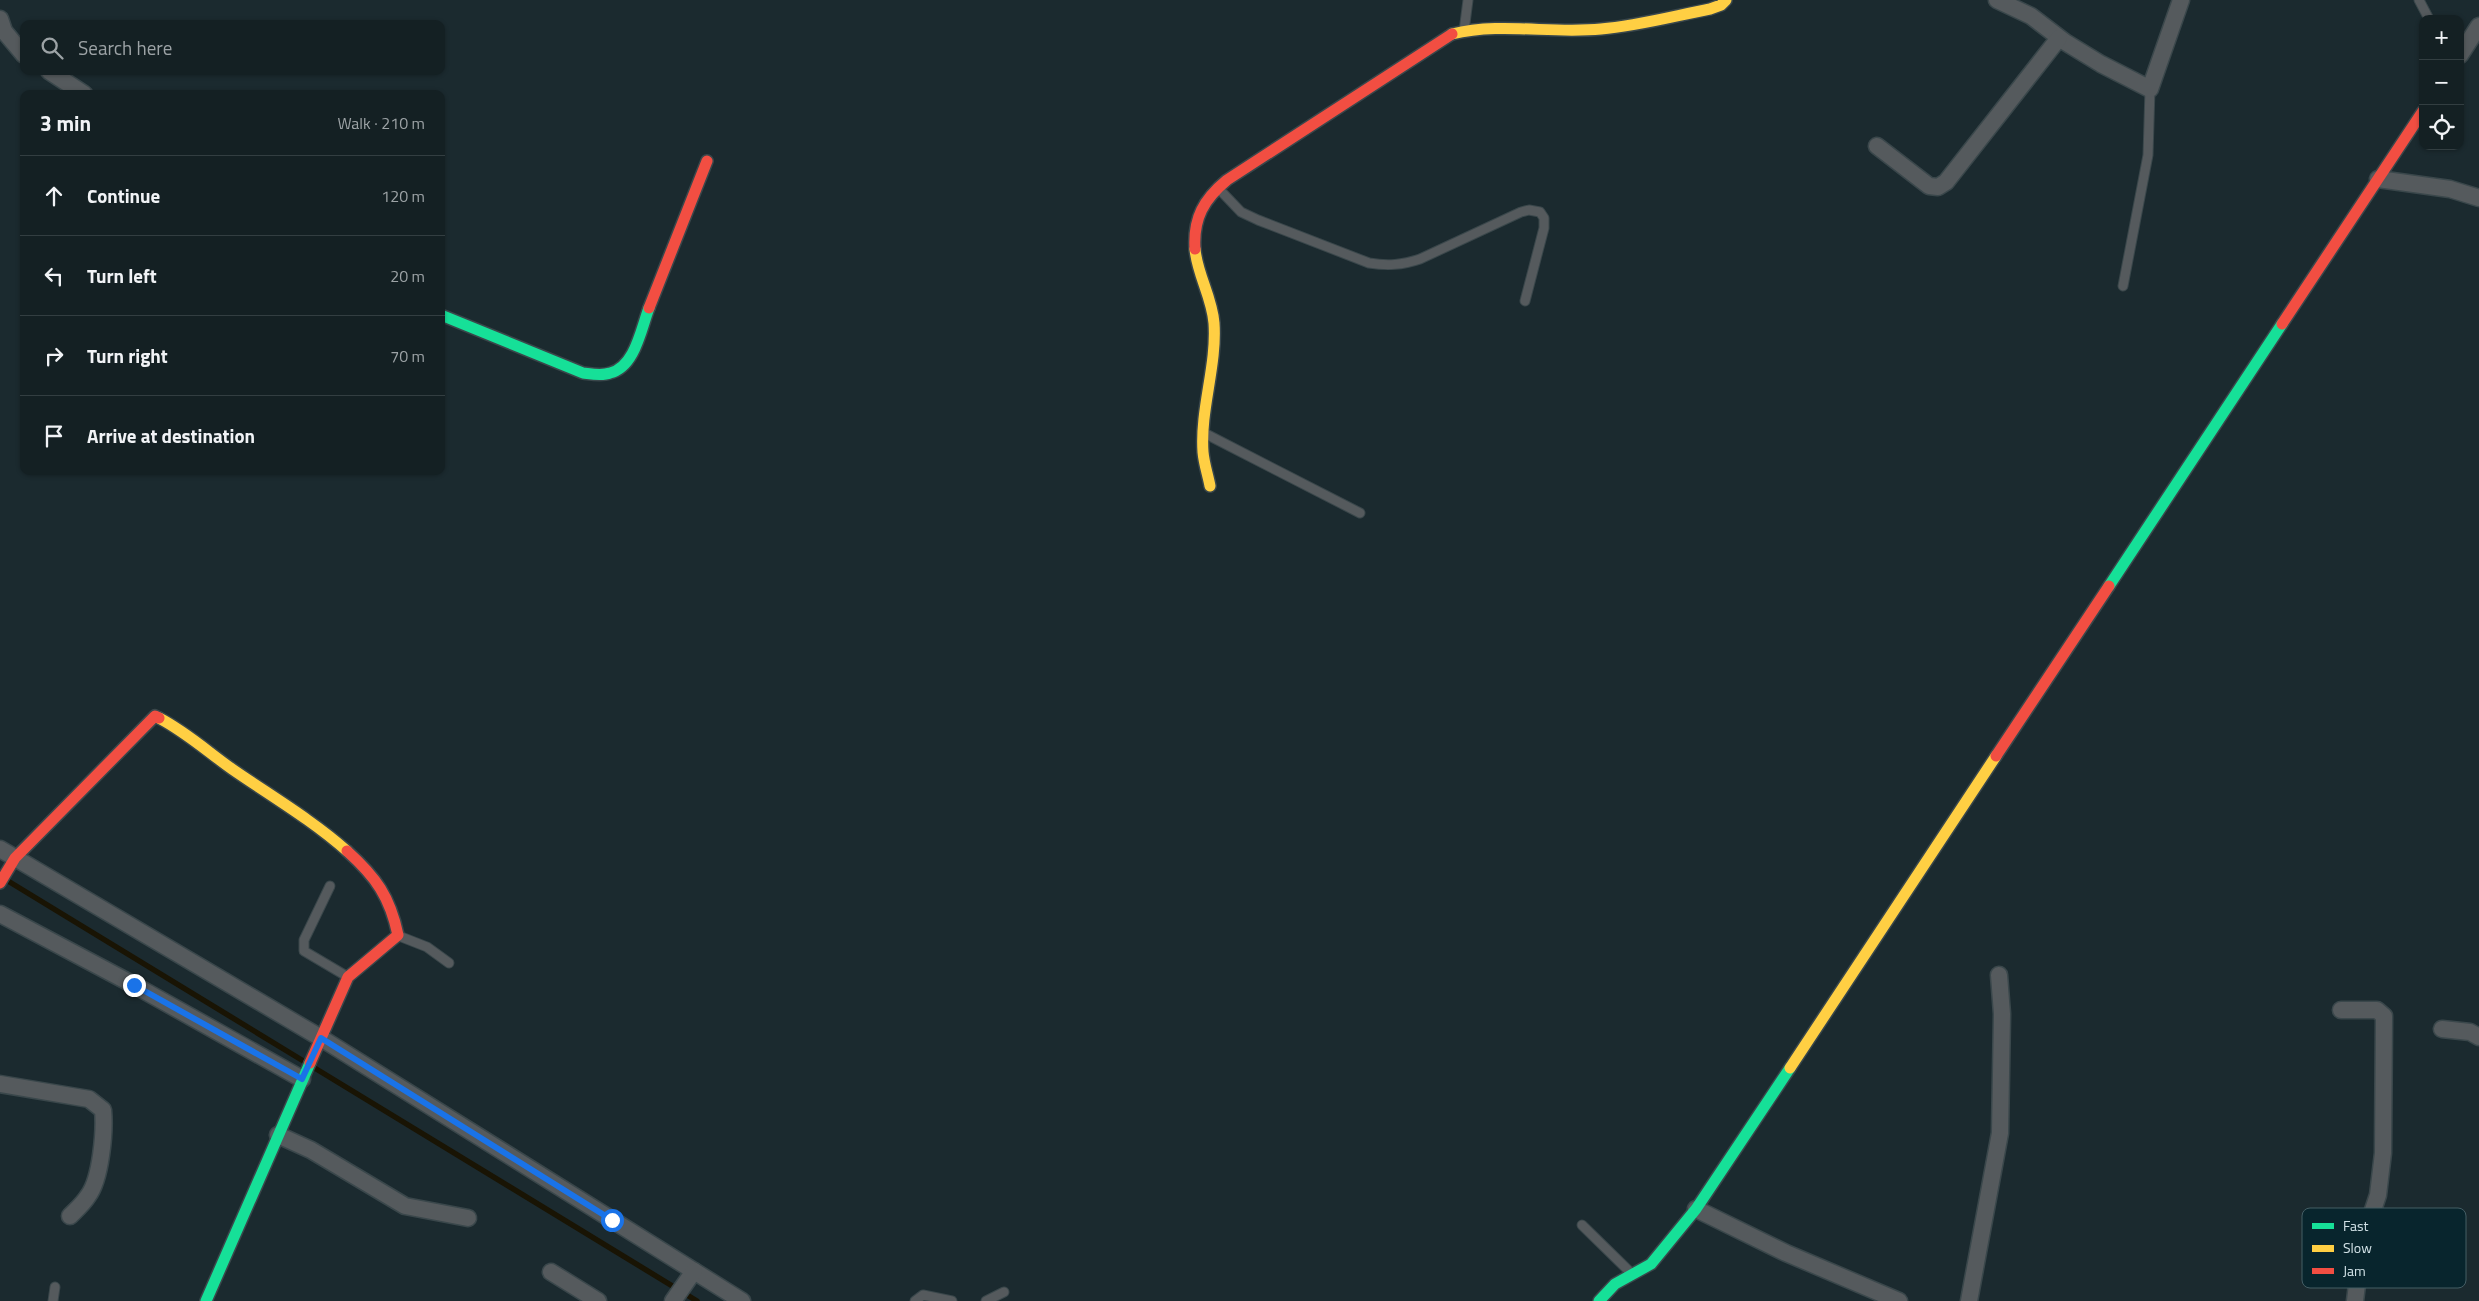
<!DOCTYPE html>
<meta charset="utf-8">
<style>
body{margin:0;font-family:"Titillium Web",sans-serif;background:#1d282b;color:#f1f3f6}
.controls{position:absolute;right:15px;top:15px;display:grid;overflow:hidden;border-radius:10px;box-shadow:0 1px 4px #0004}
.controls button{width:45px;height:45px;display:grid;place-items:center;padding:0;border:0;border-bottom:1px solid #333e41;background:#142023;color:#f1f3f6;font:25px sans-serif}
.stop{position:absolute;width:15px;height:15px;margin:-11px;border:4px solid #1a73e8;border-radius:50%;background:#fff}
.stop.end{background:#1a73e8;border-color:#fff;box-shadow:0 1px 5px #0008}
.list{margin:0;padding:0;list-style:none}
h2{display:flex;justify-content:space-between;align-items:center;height:65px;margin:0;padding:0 20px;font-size:21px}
h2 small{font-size:16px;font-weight:400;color:#9da3a6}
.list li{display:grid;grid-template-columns:32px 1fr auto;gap:15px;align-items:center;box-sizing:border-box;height:80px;padding:0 20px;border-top:1px solid #333e41}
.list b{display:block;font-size:19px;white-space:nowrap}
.list em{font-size:16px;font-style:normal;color:#9da3a6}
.icon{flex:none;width:28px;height:28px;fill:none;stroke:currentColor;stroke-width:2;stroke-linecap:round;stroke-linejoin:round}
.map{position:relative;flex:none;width:2479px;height:1301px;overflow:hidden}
.search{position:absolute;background:#142023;box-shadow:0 1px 4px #0004;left:20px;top:20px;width:425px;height:55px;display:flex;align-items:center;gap:12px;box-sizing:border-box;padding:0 18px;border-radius:10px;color:#9da3a6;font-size:19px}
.panel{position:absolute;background:#142023;box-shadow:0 1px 4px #0004;left:20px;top:90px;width:425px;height:385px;border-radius:10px}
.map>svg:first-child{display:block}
</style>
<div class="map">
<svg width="2479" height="1301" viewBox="0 0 2479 1301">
<rect width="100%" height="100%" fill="#1b2a2f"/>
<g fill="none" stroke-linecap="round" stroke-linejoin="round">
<g stroke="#191404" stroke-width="5.5">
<path d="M8 881 305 1062"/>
<path d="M313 1067 697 1301"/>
</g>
<g stroke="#3a474b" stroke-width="11">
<g id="lane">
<path d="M2419 0 2429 19"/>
<path d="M1464 31 1468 0"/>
<path d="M1219 189 1241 212 1258 220 1369 263C1388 266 1402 265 1420 259L1521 212 1529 210 1540 212 1544 218V228L1525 301"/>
<path d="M2123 286 2148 155 2150 89"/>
<path d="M1206 434 1360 513"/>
<path d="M330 886 304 940V951L348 977"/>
<path d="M399 936 427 947 449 963"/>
<path d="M1582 1225 1631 1273"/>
<path d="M53 1301 55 1287"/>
<path d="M915 1301 923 1295 952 1301"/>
<path d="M986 1301 1004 1292"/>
</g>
</g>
<g stroke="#3a474b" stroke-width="19">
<g id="street">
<path d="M1997 0 2031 16 2065 42 2101 64 2150 89 2181 0"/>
<path d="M0 19 4 31 24 55"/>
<path d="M2460 55 2479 26"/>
<path d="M49 71 84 94"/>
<path d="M1877 146 1929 186 1938 187 1946 182 2059 38"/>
<path d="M2378 179 2450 189 2479 198"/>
<path d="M0 849 321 1038 742 1301"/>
<path d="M0 914 134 985 302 1079"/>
<path d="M2341 1010H2377L2384 1016 2383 1153 2378 1195 2362 1243 2355 1301"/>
<path d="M2442 1029 2470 1032 2479 1037"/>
<path d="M0 1084 89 1099 103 1110C105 1131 101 1179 88 1196 83 1204 76 1210 70 1216"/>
<path d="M278 1135 311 1150 405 1206 468 1218"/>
<path d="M1696 1209 1786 1253 1899 1301"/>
<path d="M551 1272 598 1301"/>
<path d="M673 1301 694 1271"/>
<path d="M1969 1301 2000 1133 2002 1014 1999 975"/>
</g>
</g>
<g stroke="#3a474b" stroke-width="14">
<g id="fast">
<path d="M441 315 583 373C592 374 602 376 610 373 635 367 641 329 649 308"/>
<path d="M2109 586 2282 324"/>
<path d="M206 1301 310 1063"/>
<path d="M1599 1301 1615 1284 1651 1264 1696 1209 1790 1068"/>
</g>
</g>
<g stroke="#3a474b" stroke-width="14">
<g id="slow">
<path d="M1452 34C1501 22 1551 34 1601 29 1637 26 1674 16 1710 9L1721 5 1726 0"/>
<path d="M1195 249C1197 274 1212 297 1214 323 1217 366 1200 409 1203 452 1204 464 1208 475 1210 486"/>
<path d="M159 718C186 732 208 752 232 769 271 796 312 820 347 851"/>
<path d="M1790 1068 1996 756"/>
</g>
</g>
<g stroke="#3a474b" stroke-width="14">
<g id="jam">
<path d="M1195 249C1193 218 1204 199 1227 180L1452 34"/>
<path d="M649 308 707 161"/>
<path d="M2282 324 2423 111"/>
<path d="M1996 756 2109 586"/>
<path d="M0 883 15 858 155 716 159 718"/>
<path d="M310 1063 348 977 398 935C390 897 376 877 347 851"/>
</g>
</g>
<use href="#lane" stroke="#555a5d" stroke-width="9"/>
<use href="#street" stroke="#555a5d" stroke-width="16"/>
<use href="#fast" stroke="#16e098" stroke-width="11"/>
<use href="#slow" stroke="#ffcf43" stroke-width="11"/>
<use href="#jam" stroke="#f24e42" stroke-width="11"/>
</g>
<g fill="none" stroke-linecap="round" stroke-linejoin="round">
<path stroke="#1a73e8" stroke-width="6" d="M134 985 302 1079 321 1038 612 1220"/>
</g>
<rect x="2302" y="1208" width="164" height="80" rx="8" fill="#08252d" stroke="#455e65" stroke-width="1"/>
<rect x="2312" y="1223" width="22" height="6" fill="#16e098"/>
<rect x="2312" y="1245" width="22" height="7" fill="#ffcf43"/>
<rect x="2312" y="1268" width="22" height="6" fill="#f24e42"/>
<g font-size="14" fill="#d3e3e8">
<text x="2343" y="1231">Fast</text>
<text x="2343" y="1253">Slow</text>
<text x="2343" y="1276">Jam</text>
</g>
</svg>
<div class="controls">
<button>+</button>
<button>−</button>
<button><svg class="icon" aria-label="locate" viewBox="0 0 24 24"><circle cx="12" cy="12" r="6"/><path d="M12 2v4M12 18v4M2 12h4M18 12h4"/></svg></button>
</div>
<div class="stop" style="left:612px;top:1220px"></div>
<div class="stop end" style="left:134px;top:985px"></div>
<div class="search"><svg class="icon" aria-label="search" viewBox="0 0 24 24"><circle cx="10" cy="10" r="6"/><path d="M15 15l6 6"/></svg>Search here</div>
<section class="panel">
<h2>3 min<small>Walk · 210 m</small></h2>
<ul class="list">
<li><svg class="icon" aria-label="ahead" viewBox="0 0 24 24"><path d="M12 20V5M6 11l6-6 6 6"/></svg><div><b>Continue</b></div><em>120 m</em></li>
<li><svg class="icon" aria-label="left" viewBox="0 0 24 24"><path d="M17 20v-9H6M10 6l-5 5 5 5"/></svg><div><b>Turn left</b></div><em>20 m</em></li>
<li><svg class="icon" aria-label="right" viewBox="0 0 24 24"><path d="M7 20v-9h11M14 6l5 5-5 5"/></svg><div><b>Turn right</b></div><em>70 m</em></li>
<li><svg class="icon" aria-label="arrive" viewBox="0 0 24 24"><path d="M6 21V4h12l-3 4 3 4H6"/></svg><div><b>Arrive at destination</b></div></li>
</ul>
</section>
</div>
